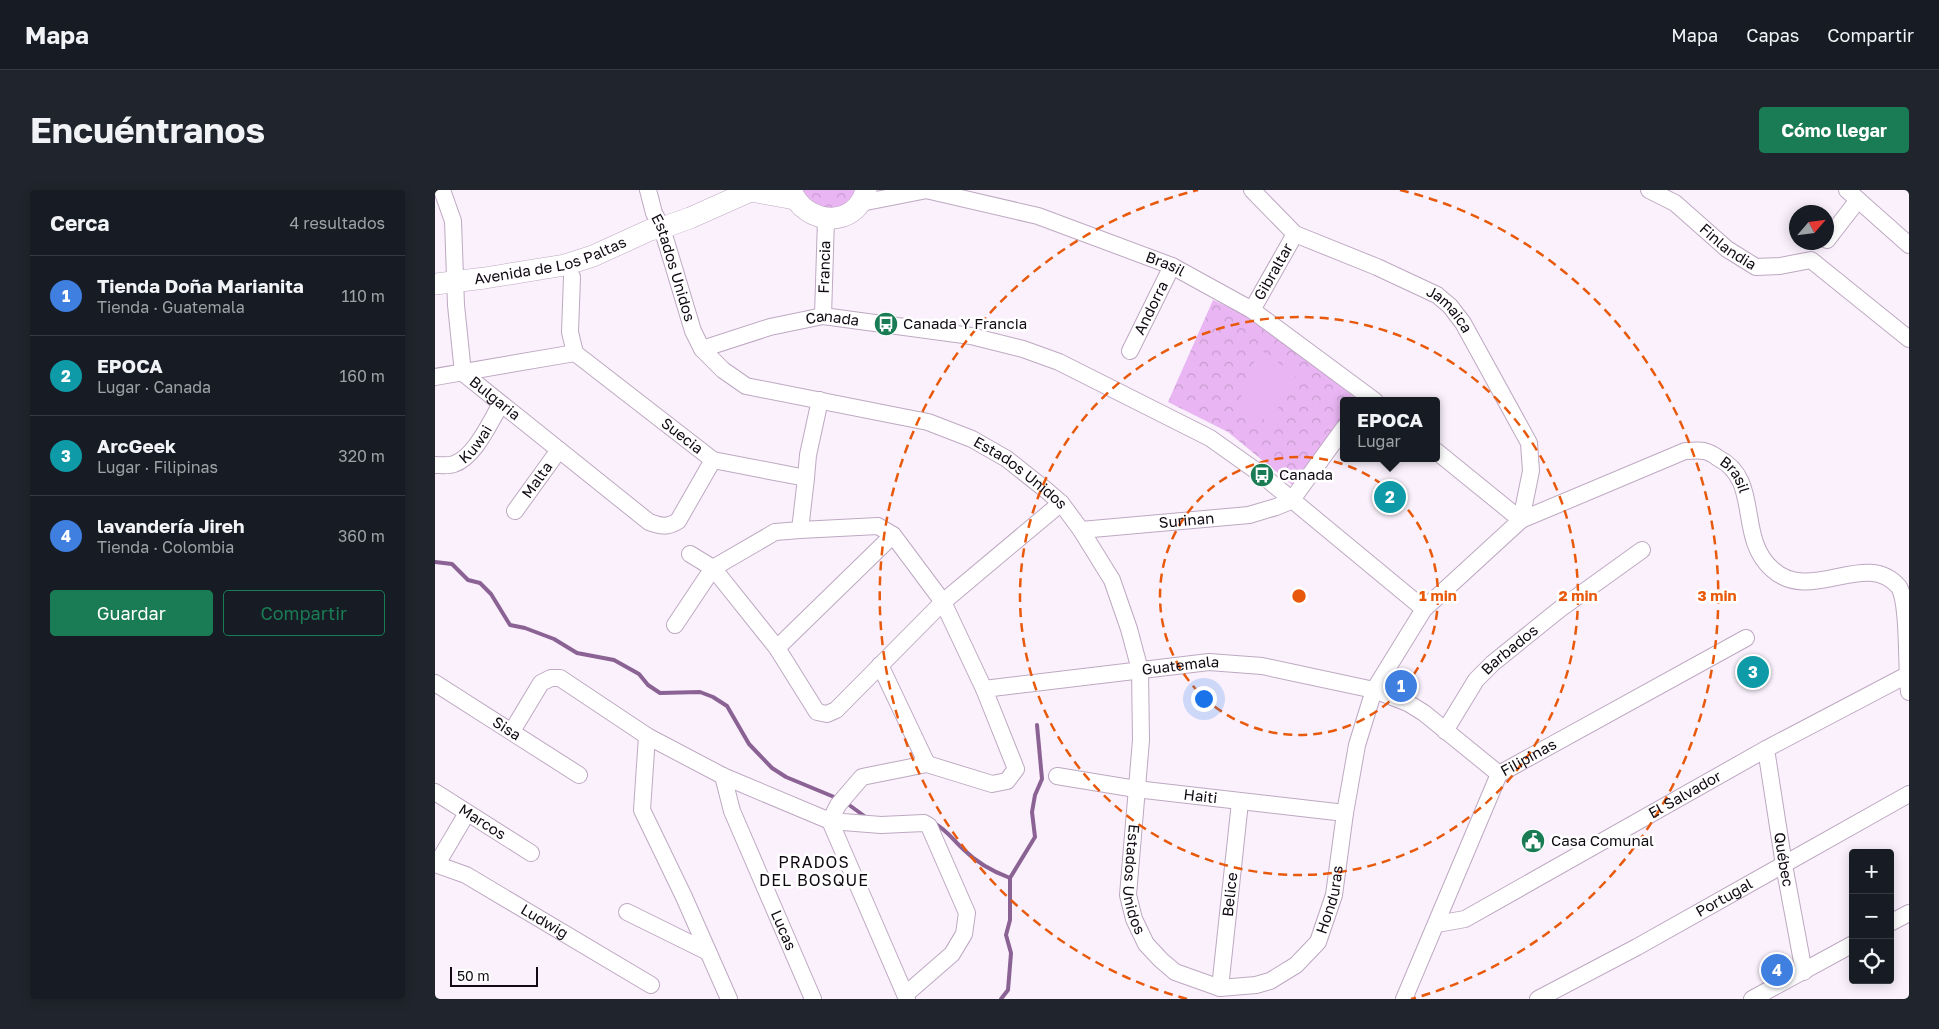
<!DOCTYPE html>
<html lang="es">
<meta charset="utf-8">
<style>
body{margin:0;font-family:"Golos Text",sans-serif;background:#20242c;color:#f1f3f6}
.controls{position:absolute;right:15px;bottom:15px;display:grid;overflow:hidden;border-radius:5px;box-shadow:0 2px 12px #0003}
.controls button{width:45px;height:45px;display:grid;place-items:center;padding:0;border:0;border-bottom:1px solid #363941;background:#171b24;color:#f1f3f6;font:25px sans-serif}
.compass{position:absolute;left:1354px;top:15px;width:45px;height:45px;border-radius:50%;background:#171b24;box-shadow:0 2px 12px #0003;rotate:62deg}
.scale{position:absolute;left:15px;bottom:12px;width:88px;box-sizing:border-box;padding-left:5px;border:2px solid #110a13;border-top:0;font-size:14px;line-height:18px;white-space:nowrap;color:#110a13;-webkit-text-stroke:4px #fff;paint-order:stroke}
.you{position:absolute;left:768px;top:508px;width:18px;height:18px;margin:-12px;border:4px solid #fff;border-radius:50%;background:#1a73e8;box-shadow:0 0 0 8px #1a73e833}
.badge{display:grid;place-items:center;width:32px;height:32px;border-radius:50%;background:#1a7c54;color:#fff;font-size:16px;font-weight:700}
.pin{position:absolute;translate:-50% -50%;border:2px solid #fff;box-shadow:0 1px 5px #0006}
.popup{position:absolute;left:905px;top:207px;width:100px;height:65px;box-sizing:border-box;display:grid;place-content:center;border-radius:5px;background:#171b24;filter:drop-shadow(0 1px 4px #0005);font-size:16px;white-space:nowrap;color:#9ea1a6}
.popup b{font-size:19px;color:#f1f3f6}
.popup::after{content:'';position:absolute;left:50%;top:100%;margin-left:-10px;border:10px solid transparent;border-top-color:#171b24}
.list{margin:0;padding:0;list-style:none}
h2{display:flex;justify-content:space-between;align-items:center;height:65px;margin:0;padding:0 20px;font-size:21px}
h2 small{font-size:16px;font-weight:400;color:#9ea1a6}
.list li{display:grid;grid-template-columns:32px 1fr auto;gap:15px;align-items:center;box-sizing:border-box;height:80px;padding:0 20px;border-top:1px solid #363941}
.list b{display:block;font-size:19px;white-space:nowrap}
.list p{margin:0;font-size:16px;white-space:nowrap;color:#9ea1a6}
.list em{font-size:16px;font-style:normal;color:#9ea1a6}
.actions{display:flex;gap:10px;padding:15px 20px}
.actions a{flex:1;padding:11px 0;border:1px solid #1a7c54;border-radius:5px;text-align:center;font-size:18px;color:#1a7c54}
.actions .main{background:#1a7c54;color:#fff}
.icon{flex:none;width:28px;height:28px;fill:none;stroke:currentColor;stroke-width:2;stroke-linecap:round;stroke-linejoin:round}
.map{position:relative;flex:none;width:1474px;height:809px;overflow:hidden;border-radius:5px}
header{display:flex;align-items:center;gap:30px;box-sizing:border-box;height:70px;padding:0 25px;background:#171b24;border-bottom:1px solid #363941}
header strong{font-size:24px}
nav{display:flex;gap:28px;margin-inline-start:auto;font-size:18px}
.intro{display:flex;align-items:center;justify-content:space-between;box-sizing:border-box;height:120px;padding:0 30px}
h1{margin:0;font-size:35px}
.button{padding:12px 22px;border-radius:5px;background:#1a7c54;color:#fff;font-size:18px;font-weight:700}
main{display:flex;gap:30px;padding:0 30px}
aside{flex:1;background:#171b24;border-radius:5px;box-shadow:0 2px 12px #0003}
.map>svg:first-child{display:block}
</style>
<header>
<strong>Mapa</strong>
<nav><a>Mapa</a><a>Capas</a><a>Compartir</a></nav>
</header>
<div class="intro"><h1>Encuéntranos</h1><a class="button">Cómo llegar</a></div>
<main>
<aside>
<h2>Cerca<small>4 resultados</small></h2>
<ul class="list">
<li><span class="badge" style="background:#3f7fe0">1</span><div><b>Tienda Doña Marianita</b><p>Tienda · Guatemala</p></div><em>110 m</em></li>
<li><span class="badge" style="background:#0f9aa8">2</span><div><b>EPOCA</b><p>Lugar · Canada</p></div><em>160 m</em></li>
<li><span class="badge" style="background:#0f9aa8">3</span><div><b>ArcGeek</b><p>Lugar · Filipinas</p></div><em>320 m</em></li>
<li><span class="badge" style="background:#3f7fe0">4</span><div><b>lavandería Jireh</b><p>Tienda · Colombia</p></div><em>360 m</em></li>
</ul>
<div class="actions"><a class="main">Guardar</a><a>Compartir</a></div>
</aside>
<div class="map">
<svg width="1474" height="809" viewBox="0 0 1474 809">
<defs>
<pattern id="park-crowns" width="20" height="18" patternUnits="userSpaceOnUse" patternTransform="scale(1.25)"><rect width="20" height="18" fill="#e9b6f3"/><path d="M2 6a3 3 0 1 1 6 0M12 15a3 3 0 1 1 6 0" fill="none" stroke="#c79bcf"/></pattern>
</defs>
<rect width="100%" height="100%" fill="#faf1fc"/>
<g fill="url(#park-crowns)">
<path d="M362 0H422C413 19 403 19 384 20Z"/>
<path d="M778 110 816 127 924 211H909V233L861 298 793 242 733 212Z"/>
</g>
<path fill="#e9b6f3" d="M824 159 861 185 835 233 803 215Z"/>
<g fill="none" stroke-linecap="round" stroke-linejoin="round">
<g stroke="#8b6294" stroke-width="4">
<path d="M0 372 17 374 33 390 45 393 56 404 75 435 90 438 119 449 142 463 179 470 204 484 213 495 225 503 265 502 278 507 292 516 314 554 337 578 351 587 404 609"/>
<path d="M410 612 432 628"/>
<path d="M499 633C513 641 517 649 528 659 541 672 559 682 575 688V730L571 745 576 763 574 788 573 800 566 809"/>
<path d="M575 688 600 647 597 622 600 605 607 589 602 535"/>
</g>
<g stroke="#bea8c2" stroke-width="18">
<g id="minor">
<path id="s1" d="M7 0 18 31 21 115 28 183 214 332C225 336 232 338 243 331L278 270"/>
<path id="s2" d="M213 0 219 23 227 38 258 141 267 159 288 180 311 196 493 232 537 249 572 269 611 300 626 313 646 340 677 390 694 439 705 480 706 550 693 705 699 729 711 754 726 770 740 782 785 798 821 795 835 791 861 775 883 752 899 705 910 623 922 555 939 500 989 419 1086 330 1250 261C1256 261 1263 260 1269 261 1274 262 1279 265 1283 268 1327 290 1301 347 1337 379 1376 415 1431 358 1464 397 1474 414 1471 477 1474 502"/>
<path id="s3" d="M491 0 603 26 737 76 817 120 940 211"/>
<path id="s4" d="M817 0 860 44 942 77 1002 105 1015 116 1028 133 1094 253 1096 281 1086 330"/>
<path id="s5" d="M1214 0 1240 13 1292 59 1321 77 1345 76 1376 70 1474 149"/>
<path d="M1412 0 1474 55"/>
<path d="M426 13 492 0"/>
<path d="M1392 50 1423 10"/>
<path id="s6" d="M137 87 135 142 140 163 278 270 371 288 373 265 385 210"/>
<path id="s7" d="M817 120 860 44"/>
<path id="s8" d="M388 126 391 29"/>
<path id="s9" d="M267 159 335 137 388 126 536 146 588 159 624 172 775 248 827 285 989 419"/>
<path id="s10" d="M695 161 737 76"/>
<path d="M0 187 140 163"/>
<path d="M1001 261 1086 330"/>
<path id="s11" d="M0 275C6 275 14 276 19 274 40 267 55 232 66 214"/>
<path d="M371 288 365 340 443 336 458 345 508 412 549 499 581 579 572 591 557 594 492 574 427 587 403 615 395 631 446 635 489 633 494 636 532 723 529 744 517 764 471 804"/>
<path id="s12" d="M80 321 124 260"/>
<path id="s13" d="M646 340 814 325 841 317 856 311 909 238"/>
<path d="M255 364 278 378 342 458 382 522 392 524 401 520 508 412 626 313"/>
<path d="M240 435 278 378 340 342 365 340"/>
<path d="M342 458 458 345"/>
<path d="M445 475 492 574"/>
<path id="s14" d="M0 493 144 585"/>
<path id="s15" d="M549 499 774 472 827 476 939 500 973 513 989 523 1064 584"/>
<path d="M77 541 106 493 116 488H125L212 546 288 586 395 631 472 809"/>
<path id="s16" d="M1010 541 1041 490 1058 473 1125 419 1207 360"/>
<path d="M212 546 207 620 249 707 294 809"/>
<path id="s17" d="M1331 559 1349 675 1369 782"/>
<path id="s18" d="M288 586 297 621 378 809"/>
<path id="s19" d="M622 586 701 599 910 623"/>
<path id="s20" d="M0 602 96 663"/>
<path id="s21" d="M0 674 31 685 216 795"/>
<path d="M2 674 32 623"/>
<path d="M192 722 273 762"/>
<path d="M1455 733 1474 723"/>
<path id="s22" d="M1002 734 1030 729 1331 559 1472 485"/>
<path id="s23" d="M785 798 805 612"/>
<path id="s24" d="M969 809 1064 584 1311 448"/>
<path id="s25" d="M1103 809 1202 757 1474 604"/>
<path d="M1317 809 1418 754"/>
</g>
</g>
<g stroke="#bea8c2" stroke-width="22">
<g id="major">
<path d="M356 0C370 36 421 39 431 0"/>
<path d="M316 1 360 9"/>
<path id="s26" d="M0 94 50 88 130 75 158 66 215 40 227 38 255 28 318 0"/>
</g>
</g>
<use href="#minor" stroke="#fff" stroke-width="16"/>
<use href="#major" stroke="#fff" stroke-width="21"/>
</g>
<g fill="none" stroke="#e8590c" stroke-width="2.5" stroke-dasharray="9 6">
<circle cx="864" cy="406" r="139"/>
<circle cx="864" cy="406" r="279"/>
<path d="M752 809A418 418 0 0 1 763 0M965 0A418 418 0 0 1 976 809"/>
</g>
<defs>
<g id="bus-disc" transform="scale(1.25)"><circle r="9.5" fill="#1a7c54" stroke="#fff"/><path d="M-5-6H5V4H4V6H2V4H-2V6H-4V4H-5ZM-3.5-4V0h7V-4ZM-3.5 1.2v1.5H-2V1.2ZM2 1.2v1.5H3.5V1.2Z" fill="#fff"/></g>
<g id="civic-disc" transform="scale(1.25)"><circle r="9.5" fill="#1a7c54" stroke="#fff"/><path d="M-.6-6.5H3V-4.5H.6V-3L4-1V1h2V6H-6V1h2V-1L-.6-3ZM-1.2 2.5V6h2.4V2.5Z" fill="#fff"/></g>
</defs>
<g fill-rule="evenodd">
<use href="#bus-disc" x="451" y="134"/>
<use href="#bus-disc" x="827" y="285"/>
<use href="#civic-disc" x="1098" y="651"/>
</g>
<g text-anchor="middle" stroke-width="5" stroke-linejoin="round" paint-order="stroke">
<g font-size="15" fill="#110a13" stroke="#fff">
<text dy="5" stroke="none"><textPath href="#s5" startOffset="98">Finlandia</textPath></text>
<text dy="5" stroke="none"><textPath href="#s26" startOffset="118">Avenida de Los Paltas</textPath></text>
<text dy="5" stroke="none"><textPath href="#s3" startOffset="251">Brasil</textPath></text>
<text dy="5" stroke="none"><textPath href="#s8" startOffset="49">Francia</textPath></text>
<text dy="5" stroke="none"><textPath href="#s2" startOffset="82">Estados Unidos</textPath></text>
<text dy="5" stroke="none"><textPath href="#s7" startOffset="44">Gibraltar</textPath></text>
<text dy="5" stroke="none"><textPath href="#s10" startOffset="48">Andorra</textPath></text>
<text dy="5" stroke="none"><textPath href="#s4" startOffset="235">Jamaica</textPath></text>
<text dy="5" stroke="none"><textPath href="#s9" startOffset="135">Canada</textPath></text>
<text dy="5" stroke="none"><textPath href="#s1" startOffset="226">Bulgaria</textPath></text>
<text dy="5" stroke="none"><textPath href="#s6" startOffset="212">Suecia</textPath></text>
<text dy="5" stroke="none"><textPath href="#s11" startOffset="49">Kuwai</textPath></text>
<text dy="5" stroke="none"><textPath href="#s2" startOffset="518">Estados Unidos</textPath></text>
<text dy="5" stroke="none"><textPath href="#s2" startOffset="1958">Brasil</textPath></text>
<text dy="5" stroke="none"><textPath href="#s12" startOffset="38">Malta</textPath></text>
<text dy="5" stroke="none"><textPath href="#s13" startOffset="106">Surinan</textPath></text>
<text dy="5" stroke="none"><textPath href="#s16" startOffset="105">Barbados</textPath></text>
<text dy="5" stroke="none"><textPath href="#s15" startOffset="198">Guatemala</textPath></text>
<text dy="5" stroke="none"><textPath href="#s14" startOffset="85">Sisa</textPath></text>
<text dy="5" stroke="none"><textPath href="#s24" startOffset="278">Filipinas</textPath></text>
<text dy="5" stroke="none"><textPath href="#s22" startOffset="281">El Salvador</textPath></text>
<text dy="5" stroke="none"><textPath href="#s19" startOffset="145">Haiti</textPath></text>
<text dy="5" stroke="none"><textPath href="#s20" startOffset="56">Marcos</textPath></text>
<text dy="5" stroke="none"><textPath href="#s17" startOffset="112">Québec</textPath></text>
<text dy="5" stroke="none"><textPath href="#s2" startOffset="966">Estados Unidos</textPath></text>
<text dy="5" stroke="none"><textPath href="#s23" startOffset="94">Belice</textPath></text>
<text dy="5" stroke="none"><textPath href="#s25" startOffset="212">Portugal</textPath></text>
<text dy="5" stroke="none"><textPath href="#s2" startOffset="1279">Honduras</textPath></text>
<text dy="5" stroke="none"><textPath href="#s21" startOffset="124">Ludwig</textPath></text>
<text dy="5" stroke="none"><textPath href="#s18" startOffset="166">Lucas</textPath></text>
</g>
<g font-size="15" fill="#110a13" stroke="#fff" text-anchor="start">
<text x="468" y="139">Canada Y Francia</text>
<text x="844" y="290">Canada</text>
<text x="1116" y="656">Casa Comunal</text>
</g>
<g font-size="16" letter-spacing="1" fill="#110a13" stroke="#fff">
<text x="379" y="678">PRADOS<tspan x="379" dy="18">DEL BOSQUE</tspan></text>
</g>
</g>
<circle cx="864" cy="406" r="8" fill="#e8590c" stroke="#fff" stroke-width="2.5"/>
<g font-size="15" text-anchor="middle" font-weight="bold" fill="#e8590c" stroke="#fff" stroke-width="5" stroke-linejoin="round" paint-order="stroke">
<text x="1003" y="411">1 min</text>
<text x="1143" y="411">2 min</text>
<text x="1282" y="411">3 min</text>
</g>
</svg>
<div class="controls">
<button>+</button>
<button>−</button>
<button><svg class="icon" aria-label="locate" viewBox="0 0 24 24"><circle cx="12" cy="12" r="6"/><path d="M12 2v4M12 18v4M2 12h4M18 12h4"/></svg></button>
</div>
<svg class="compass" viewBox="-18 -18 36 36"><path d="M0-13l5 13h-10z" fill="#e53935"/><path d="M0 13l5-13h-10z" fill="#9ea1a6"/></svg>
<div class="scale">50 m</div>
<div class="you"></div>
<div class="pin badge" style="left:966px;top:496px;background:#3f7fe0">1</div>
<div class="pin badge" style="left:955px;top:307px;background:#0f9aa8">2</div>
<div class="popup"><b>EPOCA</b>Lugar</div>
<div class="pin badge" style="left:1318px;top:482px;background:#0f9aa8">3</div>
<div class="pin badge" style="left:1342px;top:780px;background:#3f7fe0">4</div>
</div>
</main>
